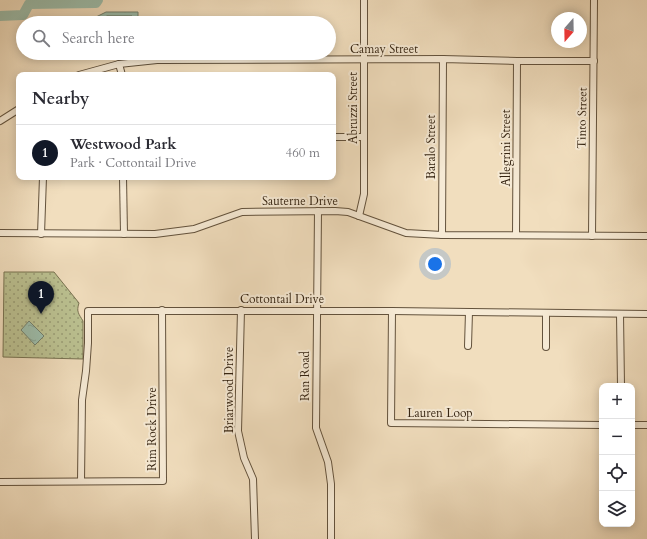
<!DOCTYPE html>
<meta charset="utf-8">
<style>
body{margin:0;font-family:Cardo,serif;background:#f7f7f7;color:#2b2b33}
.controls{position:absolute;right:12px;bottom:12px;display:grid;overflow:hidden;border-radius:8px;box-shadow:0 2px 10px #0003}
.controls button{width:36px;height:36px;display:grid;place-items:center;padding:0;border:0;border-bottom:1px solid #e1e1e2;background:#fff;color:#2b2b33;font:20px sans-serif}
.compass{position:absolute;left:551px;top:12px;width:36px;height:36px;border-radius:50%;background:#fff;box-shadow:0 2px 10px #0003;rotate:200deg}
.you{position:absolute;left:435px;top:264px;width:14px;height:14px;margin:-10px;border:3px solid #fff;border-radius:50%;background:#1a73e8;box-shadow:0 0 0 6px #1a73e833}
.badge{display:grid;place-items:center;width:26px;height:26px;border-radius:50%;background:#111827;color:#fff;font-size:13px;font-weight:700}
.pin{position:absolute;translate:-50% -33px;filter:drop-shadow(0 1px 2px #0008)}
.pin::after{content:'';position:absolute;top:21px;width:14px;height:12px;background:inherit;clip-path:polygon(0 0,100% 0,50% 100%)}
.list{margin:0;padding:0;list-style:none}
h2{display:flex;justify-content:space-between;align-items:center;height:52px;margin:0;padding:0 16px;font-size:17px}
h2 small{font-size:13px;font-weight:400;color:#7c7c81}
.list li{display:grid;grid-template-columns:26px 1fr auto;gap:12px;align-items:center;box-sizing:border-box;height:56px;padding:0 16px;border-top:1px solid #e1e1e2}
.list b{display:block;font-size:15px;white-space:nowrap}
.list p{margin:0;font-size:13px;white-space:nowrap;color:#7c7c81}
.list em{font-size:13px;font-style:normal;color:#7c7c81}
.icon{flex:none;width:22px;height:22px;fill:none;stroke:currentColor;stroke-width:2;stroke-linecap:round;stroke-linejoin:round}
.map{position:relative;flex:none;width:647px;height:539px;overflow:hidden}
.search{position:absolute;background:#fff;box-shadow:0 2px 10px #0003;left:16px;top:16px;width:320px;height:44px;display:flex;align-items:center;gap:10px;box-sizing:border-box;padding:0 14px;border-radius:22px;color:#7c7c81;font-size:15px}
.panel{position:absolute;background:#fff;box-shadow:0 2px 10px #0003;left:16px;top:72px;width:320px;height:108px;border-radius:8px}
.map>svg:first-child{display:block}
</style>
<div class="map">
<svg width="647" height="539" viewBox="0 0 647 539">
<defs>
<pattern id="park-dots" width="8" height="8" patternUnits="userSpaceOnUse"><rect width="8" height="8" fill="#bbc191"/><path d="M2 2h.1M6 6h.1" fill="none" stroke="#999c75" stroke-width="1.8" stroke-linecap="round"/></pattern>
<pattern id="water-ripples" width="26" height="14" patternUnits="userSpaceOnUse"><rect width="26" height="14" fill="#9cbdab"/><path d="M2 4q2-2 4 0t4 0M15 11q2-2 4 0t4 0" fill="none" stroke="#87a292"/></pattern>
</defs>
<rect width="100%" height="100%" fill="#f1debe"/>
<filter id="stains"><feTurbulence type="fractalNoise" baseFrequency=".005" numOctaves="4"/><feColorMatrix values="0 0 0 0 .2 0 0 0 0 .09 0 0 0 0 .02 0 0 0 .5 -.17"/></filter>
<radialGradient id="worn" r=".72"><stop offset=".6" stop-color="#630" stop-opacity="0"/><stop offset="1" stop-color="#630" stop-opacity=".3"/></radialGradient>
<path fill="url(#park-dots)" stroke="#787251" d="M4 272H54L79 303C76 312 79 314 83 321V359L3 357Z"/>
<g fill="url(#water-ripples)" stroke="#727f6d">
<path d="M106 12H138V23H65L63 19H92Z"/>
<path d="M29 321 44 336 35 345 21 330Z"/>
</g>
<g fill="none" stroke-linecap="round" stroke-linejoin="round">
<path stroke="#68705e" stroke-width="1" d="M70 23H93L107 16H132L134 18V23"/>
<path stroke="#9cbdab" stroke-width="10" d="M0 16 23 15 29 4 96 3 98 0"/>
<g stroke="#63523c" stroke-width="8">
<g id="street">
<path d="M119 64 122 75"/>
<path d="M79 75 119 64 157 60 443 59 517 61H594"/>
<path d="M0 121 19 109"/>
<path d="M333 137H364"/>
<path d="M123 177 124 234"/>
<path d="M318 211 316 428 328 462 331 484V539"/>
<path d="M359 216 364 194V0"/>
<path d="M0 233 155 234 194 229 242 212 335 211 348 212 359 216 406 233 442 235 647 236"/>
<path d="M41 234 43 177"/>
<path d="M442 235 443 59"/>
<path d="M516 235 517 61"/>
<path d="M592 236 594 0"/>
<path d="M241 310 238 431 244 458 253 479 255 539"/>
<path d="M392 311 391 423 602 425"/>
<path d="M620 314 621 386"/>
<path d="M468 346 469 312"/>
<path d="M546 347V313"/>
<path d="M632 425H647"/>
<path d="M81 481 82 400 86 371 88 343V311H392L647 314"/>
<path d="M0 482 163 481 162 310"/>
</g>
</g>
<use href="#street" stroke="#f6ead5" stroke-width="6"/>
</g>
<g text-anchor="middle" stroke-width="4" stroke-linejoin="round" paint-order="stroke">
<g font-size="12" fill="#342311" stroke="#f6ead5">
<text x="384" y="53">Camay Street</text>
<text transform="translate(353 108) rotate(-90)" y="4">Abruzzi Street</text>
<text transform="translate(582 118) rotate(-89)" y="4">Tinto Street</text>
<text transform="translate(431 147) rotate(-90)" y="4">Baralo Street</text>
<text transform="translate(506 148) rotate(-90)" y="4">Allegrini Street</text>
<text x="300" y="205">Sauterne Drive</text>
<text x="282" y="303">Cottontail Drive</text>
<text transform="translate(305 376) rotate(-90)" y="4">Ran Road</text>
<text transform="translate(229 390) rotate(-90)" y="4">Briarwood Drive</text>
<text x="440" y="417">Lauren Loop</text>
<text transform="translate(152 429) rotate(-90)" y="4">Rim Rock Drive</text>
</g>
</g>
<rect width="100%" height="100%" filter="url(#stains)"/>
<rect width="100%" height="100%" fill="url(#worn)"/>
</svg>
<div class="controls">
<button>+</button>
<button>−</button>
<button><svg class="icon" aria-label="locate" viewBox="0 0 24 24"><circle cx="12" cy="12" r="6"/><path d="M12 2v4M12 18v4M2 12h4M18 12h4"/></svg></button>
<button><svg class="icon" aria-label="layers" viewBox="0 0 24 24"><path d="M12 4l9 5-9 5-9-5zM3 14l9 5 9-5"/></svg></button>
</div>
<svg class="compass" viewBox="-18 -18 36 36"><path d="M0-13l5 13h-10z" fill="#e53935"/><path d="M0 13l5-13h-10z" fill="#7c7c81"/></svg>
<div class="you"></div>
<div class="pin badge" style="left:41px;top:314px">1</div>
<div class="search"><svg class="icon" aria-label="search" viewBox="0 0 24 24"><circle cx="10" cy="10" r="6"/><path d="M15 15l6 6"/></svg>Search here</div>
<section class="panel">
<h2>Nearby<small></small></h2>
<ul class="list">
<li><span class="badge">1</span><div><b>Westwood Park</b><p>Park · Cottontail Drive</p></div><em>460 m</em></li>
</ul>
</section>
</div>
